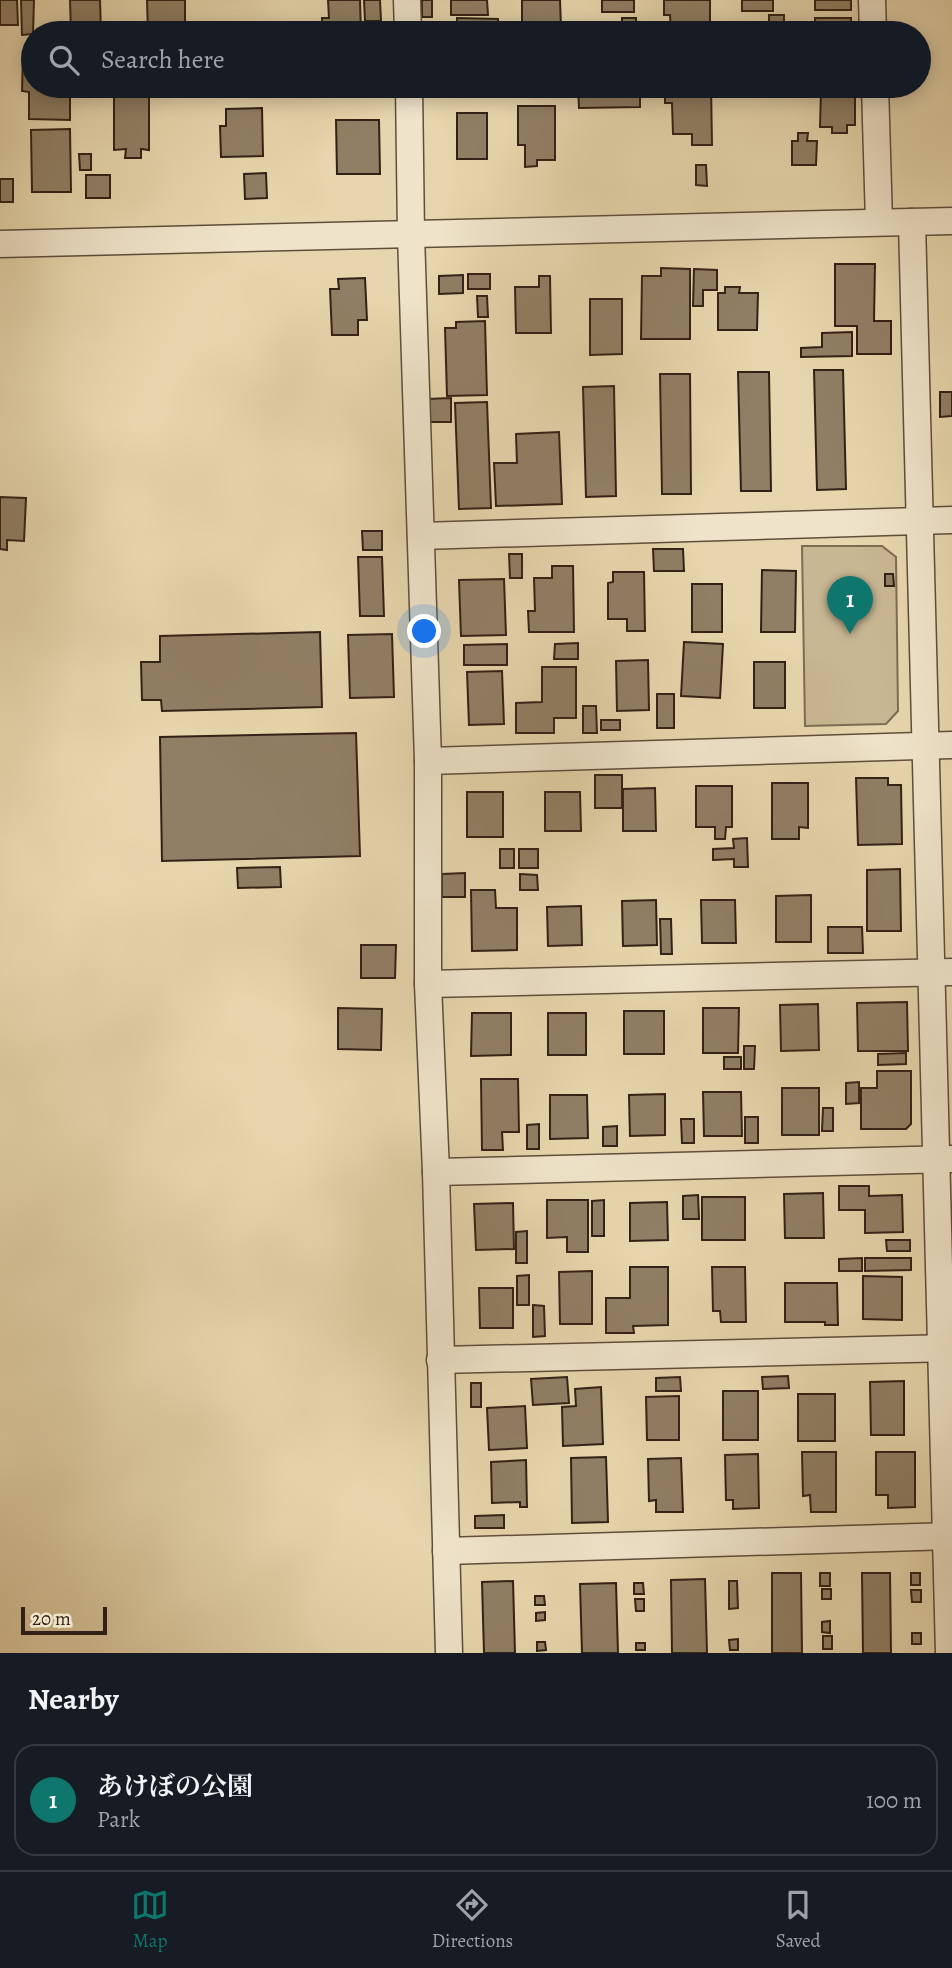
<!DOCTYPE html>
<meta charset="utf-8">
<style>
body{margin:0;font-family:Alegreya,"Noto Serif JP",serif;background:#242831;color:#f1f3f6}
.scale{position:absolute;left:21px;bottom:18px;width:86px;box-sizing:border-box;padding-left:7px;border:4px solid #322116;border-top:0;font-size:19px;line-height:24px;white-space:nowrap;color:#322116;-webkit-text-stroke:5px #efe4ca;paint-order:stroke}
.you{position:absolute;left:425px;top:632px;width:24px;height:24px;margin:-18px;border:5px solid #fff;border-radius:50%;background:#1a73e8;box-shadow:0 0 0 10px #1a73e833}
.badge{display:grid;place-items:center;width:46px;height:46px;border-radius:50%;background:#0f766e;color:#fff;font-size:23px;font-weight:700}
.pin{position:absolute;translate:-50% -58px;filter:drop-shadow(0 2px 4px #0008)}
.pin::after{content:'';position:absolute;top:37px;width:24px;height:21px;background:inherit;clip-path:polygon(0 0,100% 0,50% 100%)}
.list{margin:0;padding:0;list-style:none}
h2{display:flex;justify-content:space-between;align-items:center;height:91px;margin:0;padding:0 28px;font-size:30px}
h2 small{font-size:23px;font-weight:400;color:#9ea1a6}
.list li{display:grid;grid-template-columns:46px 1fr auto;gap:21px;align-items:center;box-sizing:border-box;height:112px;margin:0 14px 14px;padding:0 14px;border:2px solid #363941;border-radius:21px}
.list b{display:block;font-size:26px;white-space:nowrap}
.list p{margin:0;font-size:23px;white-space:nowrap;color:#9ea1a6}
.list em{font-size:23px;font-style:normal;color:#9ea1a6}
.icon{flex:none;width:38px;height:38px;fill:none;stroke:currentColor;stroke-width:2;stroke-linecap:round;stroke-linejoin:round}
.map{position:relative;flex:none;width:952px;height:1653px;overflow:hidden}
.search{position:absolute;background:#171b24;box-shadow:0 4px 18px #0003;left:21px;right:21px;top:21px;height:77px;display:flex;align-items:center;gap:18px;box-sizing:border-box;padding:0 24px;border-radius:38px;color:#9ea1a6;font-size:26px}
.sheet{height:217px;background:#171b24}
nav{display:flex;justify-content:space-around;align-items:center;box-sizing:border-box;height:98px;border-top:2px solid #363941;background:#171b24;font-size:19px;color:#9ea1a6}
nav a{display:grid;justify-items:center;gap:4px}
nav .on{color:#0f766e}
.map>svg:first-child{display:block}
</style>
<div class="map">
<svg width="952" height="1653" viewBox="0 0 952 1653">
<rect width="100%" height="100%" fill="#e7d6ad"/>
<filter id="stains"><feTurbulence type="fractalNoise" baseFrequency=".00286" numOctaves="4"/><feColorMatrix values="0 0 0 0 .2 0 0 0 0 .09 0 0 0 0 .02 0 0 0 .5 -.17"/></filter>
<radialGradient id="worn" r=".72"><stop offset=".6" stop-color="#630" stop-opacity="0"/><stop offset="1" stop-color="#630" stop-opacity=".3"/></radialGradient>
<path fill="#c8b793" stroke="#7d6c54" stroke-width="2" d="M802 546H882L896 557 898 711 886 724 805 726Z"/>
<g fill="#907f65" stroke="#322116" stroke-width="2">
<path d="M0 0H17L18 25H0Z"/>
<path d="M21 0H34L33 34 22 35Z"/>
<path d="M70 0H100L101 33H71Z"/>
<path d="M147 0H185V33H148Z"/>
<path d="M328 0H360L361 33H323L322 18H329Z"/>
<path d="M364 0H380L381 21H365Z"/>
<rect x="422" y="0" width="10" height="17"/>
<path d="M451 0H487L488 15H451Z"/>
<path d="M522 0H560L561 27 522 28Z"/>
<rect x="602" y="0" width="32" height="12"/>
<path d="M664 0H710V33H671L670 15H664Z"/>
<rect x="742" y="0" width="31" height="11"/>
<rect x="815" y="0" width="36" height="10"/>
<rect x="769" y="15" width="15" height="18"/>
<path d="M457 18 498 19V33H457Z"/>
<rect x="622" y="18" width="14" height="15"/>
<rect x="815" y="18" width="36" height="15"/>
<path d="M23 53H33V86H70V120L29 119V92L22 91Z"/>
<path d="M114 86H149V150L141 149V158H125L126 149 114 150Z"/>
<rect x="229" y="86" width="10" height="6"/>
<path d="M578 86H640V107L579 108Z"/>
<path d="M665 86H711L712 145H692V134H673L672 103H665Z"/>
<path d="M821 90H855V125H847V133H832V127H820Z"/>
<path d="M518 106H555V160H537V166L525 167V145H518Z"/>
<path d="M262 108 263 156 221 157 220 126H226V109Z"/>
<rect x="457" y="113" width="30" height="46"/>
<path d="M336 120H379L380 174H337Z"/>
<path d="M70 129 71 192H32L31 130Z"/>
<path d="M798 133H808L807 141H817L816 165H792V141H798Z"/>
<path d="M79 154H91V170H80Z"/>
<path d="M696 165H706L707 186 696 185Z"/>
<path d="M266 173 267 198 245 199 244 174Z"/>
<rect x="86" y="175" width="24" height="23"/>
<rect x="0" y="179" width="13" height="23"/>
<path d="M835 264H875L874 321H891V354H857V326H835Z"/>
<path d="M661 268 690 269V339H641L642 276H661Z"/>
<path d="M694 269 717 270V290H703V306H693Z"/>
<rect x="468" y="274" width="22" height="15"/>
<path d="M463 275V293L439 294V276Z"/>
<path d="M539 276H550L551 333H516L515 287H539Z"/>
<path d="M365 278 367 320H358V335H332L330 289H339L338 279Z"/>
<path d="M725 287H740L739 293H758L757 330H718V293H725Z"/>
<path d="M477 296H487L488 317H478Z"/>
<path d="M590 299H622V354L590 355Z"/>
<path d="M485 321 487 395 447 396 445 328H456V322Z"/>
<path d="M852 332V356L801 357V348L822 347V333Z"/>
<path d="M814 370H843L846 489 817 490Z"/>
<path d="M738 372H769L771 491H741Z"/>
<path d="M660 374H690L691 494H662Z"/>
<path d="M614 386 616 496 586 497 583 387Z"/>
<path d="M940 392H952V416L940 417Z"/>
<path d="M451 398V422H427L426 399Z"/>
<path d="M487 402 491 508 459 509 455 403Z"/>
<path d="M559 432 562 504 496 506 494 463H517L516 434Z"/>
<path d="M0 497 26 498 24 541 7 540V550L0 549Z"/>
<path d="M362 531H382V550H363Z"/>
<path d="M653 549H683L684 571H654Z"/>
<path d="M509 554H522V578H510Z"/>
<path d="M358 557H382L384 616H360Z"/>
<path d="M552 566H573L574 632H529L528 611H535L534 578H552Z"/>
<path d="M762 570 796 571 795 632H761Z"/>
<path d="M613 572H644L645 631H627V619H608V583L613 582Z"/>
<path d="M885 574H893L894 586H885Z"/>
<path d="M504 579 506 635 461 636 459 580Z"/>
<rect x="692" y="584" width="30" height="48"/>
<path d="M320 632 322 707 162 711 161 700H142L141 662H160V636Z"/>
<path d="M392 634 394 697 350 698 348 635Z"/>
<path d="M684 642 723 644 720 698 681 696Z"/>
<path d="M578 643V659H554L555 644Z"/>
<path d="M507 644V665H464V645Z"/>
<path d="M648 660 649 710 617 711 616 661Z"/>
<rect x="754" y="662" width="31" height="46"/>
<path d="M542 667H576V718H554V733H516V703L542 702Z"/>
<path d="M502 671 504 724 469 725 467 672Z"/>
<rect x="657" y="694" width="17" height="34"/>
<path d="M583 706H596L597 733H583Z"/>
<rect x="601" y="720" width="19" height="10"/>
<path d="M356 733 360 856 162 861 160 737Z"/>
<rect x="595" y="775" width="27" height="33"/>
<path d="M856 778H888V785H901L902 844 858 845Z"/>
<path d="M772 783H808V828L799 827V839H772Z"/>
<path d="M696 786H732V827H726L725 839H715V827H696Z"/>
<path d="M655 788 656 831H623V789Z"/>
<rect x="467" y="792" width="36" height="45"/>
<path d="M545 792H580L581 831H545Z"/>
<path d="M747 838 748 867H734V859L713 860V849L734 848 733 839Z"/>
<rect x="500" y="849" width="14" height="19"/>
<rect x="519" y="849" width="19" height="19"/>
<path d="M280 867 281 887 238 888 237 868Z"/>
<path d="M900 869 901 931H867V870Z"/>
<path d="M465 873V897H442V874Z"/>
<path d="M520 874 537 875 538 890H520Z"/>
<path d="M471 890H495L496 908H517V950L472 951Z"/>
<path d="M811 895V942H776V896Z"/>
<path d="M656 900 657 945 623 946 622 901Z"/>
<path d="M701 900H735L736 943H702Z"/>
<path d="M581 906 582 945 548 946 547 907Z"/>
<path d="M660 919H671L672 954H661Z"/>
<path d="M828 927H862L863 953H828Z"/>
<path d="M361 945H396L395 978H361Z"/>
<path d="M907 1002 908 1051H858L857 1003Z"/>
<path d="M818 1004 819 1050 781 1051 780 1005Z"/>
<path d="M338 1008 382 1009 381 1050 338 1049Z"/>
<path d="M703 1008H739L738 1053H703Z"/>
<rect x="624" y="1011" width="40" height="43"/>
<path d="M472 1013H511V1055L471 1056Z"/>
<rect x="548" y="1013" width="38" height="42"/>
<path d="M744 1046H755L754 1069H744Z"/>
<path d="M906 1053V1064L878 1065V1054Z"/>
<rect x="724" y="1057" width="17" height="12"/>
<path d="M877 1071H911V1124L906 1129H861V1088H877Z"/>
<path d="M481 1079H518L519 1132H502L503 1150H482Z"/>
<path d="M859 1082V1103L846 1104V1083Z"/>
<rect x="782" y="1088" width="37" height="47"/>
<path d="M703 1092H741L742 1136H704Z"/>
<path d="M665 1094V1135L630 1136 629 1095Z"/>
<path d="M550 1095H587L588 1138 550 1139Z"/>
<path d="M823 1108H833V1131H822Z"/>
<rect x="745" y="1117" width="13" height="26"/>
<path d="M681 1119H694V1143H682Z"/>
<path d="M539 1124V1149H527V1125Z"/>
<path d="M617 1126V1146H603V1127Z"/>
<path d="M839 1186H869V1196L902 1195 903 1232 865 1233V1210H839Z"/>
<path d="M823 1193 824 1238H785L784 1194Z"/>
<path d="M698 1195 699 1219H683V1196Z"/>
<rect x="702" y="1197" width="43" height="43"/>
<path d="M547 1200H588V1252H567V1237L547 1238Z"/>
<path d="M604 1200V1236H592V1201Z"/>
<path d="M667 1202 668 1240 630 1241V1203Z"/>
<path d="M513 1203 514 1249 476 1250 474 1204Z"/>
<path d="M527 1231V1263H516V1232Z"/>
<path d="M886 1240H910V1251H887Z"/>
<path d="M862 1258V1271H839V1259Z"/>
<path d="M865 1258H911V1270L865 1271Z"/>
<path d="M630 1267H668V1325L633 1326 634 1333H606V1298H630Z"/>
<path d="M712 1267H745L746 1322H721L720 1311H713Z"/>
<path d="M592 1271V1324H560L559 1272Z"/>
<path d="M529 1275V1305H517V1276Z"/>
<path d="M863 1276 902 1277V1320L863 1319Z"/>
<path d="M785 1283H837L838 1325H825V1322H785Z"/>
<path d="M479 1288H513V1328H480Z"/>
<path d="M533 1305 544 1306 545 1336 533 1337Z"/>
<path d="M788 1376 789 1388 763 1389 762 1377Z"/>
<path d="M567 1377 569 1403 533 1405 531 1379Z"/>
<path d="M680 1377 681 1391H656V1378Z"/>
<path d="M904 1381V1435H871L870 1382Z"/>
<rect x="471" y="1383" width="10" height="24"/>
<path d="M601 1387 603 1444 563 1446 562 1407 576 1406 575 1389Z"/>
<rect x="723" y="1391" width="35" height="49"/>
<rect x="798" y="1394" width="37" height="47"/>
<path d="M679 1396V1440H647L646 1397Z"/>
<path d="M525 1406 527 1448 489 1450 487 1408Z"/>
<path d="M802 1452H836V1512H811L810 1495 803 1496Z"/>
<path d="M876 1452H915V1507L888 1508V1495H876Z"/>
<path d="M758 1454 759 1508 733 1509V1500H726L725 1455Z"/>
<path d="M606 1457 608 1522 572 1523 571 1458Z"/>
<path d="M681 1458 683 1512H656V1500L649 1501 648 1459Z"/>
<path d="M526 1460 527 1507H520V1502L492 1503 491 1462Z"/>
<path d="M504 1515V1528H475V1516Z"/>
<path d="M772 1573H801L802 1653H772Z"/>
<rect x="820" y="1573" width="10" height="13"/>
<path d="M862 1573H890L891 1653H863Z"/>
<rect x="911" y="1573" width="9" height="12"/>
<path d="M705 1579 707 1653H672L671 1580Z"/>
<path d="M513 1581 515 1653H484L482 1582Z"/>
<path d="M729 1581H737L738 1608 729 1609Z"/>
<path d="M616 1583 618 1653H582L580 1584Z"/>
<path d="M634 1583H643L644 1594H634Z"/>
<rect x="822" y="1589" width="9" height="10"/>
<path d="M911 1590H921V1602H912Z"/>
<path d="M535 1596H544L545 1605H535Z"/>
<path d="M635 1599H644V1611H636Z"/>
<path d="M545 1612V1620L536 1621V1613Z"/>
<path d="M830 1621V1633L822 1632V1622Z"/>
<rect x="912" y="1633" width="9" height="11"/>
<rect x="823" y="1636" width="9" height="13"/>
<path d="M738 1639V1650H730L729 1640Z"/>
<path d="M537 1642H545L546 1650 537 1651Z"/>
<rect x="636" y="1643" width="9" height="7"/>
</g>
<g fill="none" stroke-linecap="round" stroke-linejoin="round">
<g stroke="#5f4e3c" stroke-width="29">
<g id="minor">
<path d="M407 0 408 33"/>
<path d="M872 0 873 33"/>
<path d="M409 86 411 235 428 761V984L436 1172 449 1653"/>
<path d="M875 86 879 222"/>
<path d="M912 222 949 1653"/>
<path d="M0 244 952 221"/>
<path d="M421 536 952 520"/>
<path d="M428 761 952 745"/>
<path d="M428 984 952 972"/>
<path d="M436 1172 952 1159"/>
<path d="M440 1360 952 1348"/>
<path d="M446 1551 952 1536"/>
</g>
</g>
<use href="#minor" stroke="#efe4ca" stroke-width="26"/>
</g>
<rect width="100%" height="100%" filter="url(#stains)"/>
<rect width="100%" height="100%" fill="url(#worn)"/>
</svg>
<div class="scale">20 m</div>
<div class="you"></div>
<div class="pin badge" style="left:850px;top:634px">1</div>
<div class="search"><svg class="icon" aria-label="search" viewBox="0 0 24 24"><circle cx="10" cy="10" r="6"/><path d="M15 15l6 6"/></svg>Search here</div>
</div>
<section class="sheet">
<h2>Nearby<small></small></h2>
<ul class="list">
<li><span class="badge">1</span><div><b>あけぼの公園</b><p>Park</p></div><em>100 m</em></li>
</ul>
</section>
<nav>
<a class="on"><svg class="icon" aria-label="map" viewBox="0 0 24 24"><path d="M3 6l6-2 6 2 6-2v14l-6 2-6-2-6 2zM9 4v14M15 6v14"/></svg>Map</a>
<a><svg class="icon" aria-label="directions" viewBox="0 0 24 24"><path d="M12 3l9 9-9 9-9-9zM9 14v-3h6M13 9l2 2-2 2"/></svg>Directions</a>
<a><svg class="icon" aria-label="saved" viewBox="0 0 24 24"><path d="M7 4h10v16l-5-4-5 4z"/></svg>Saved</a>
</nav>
